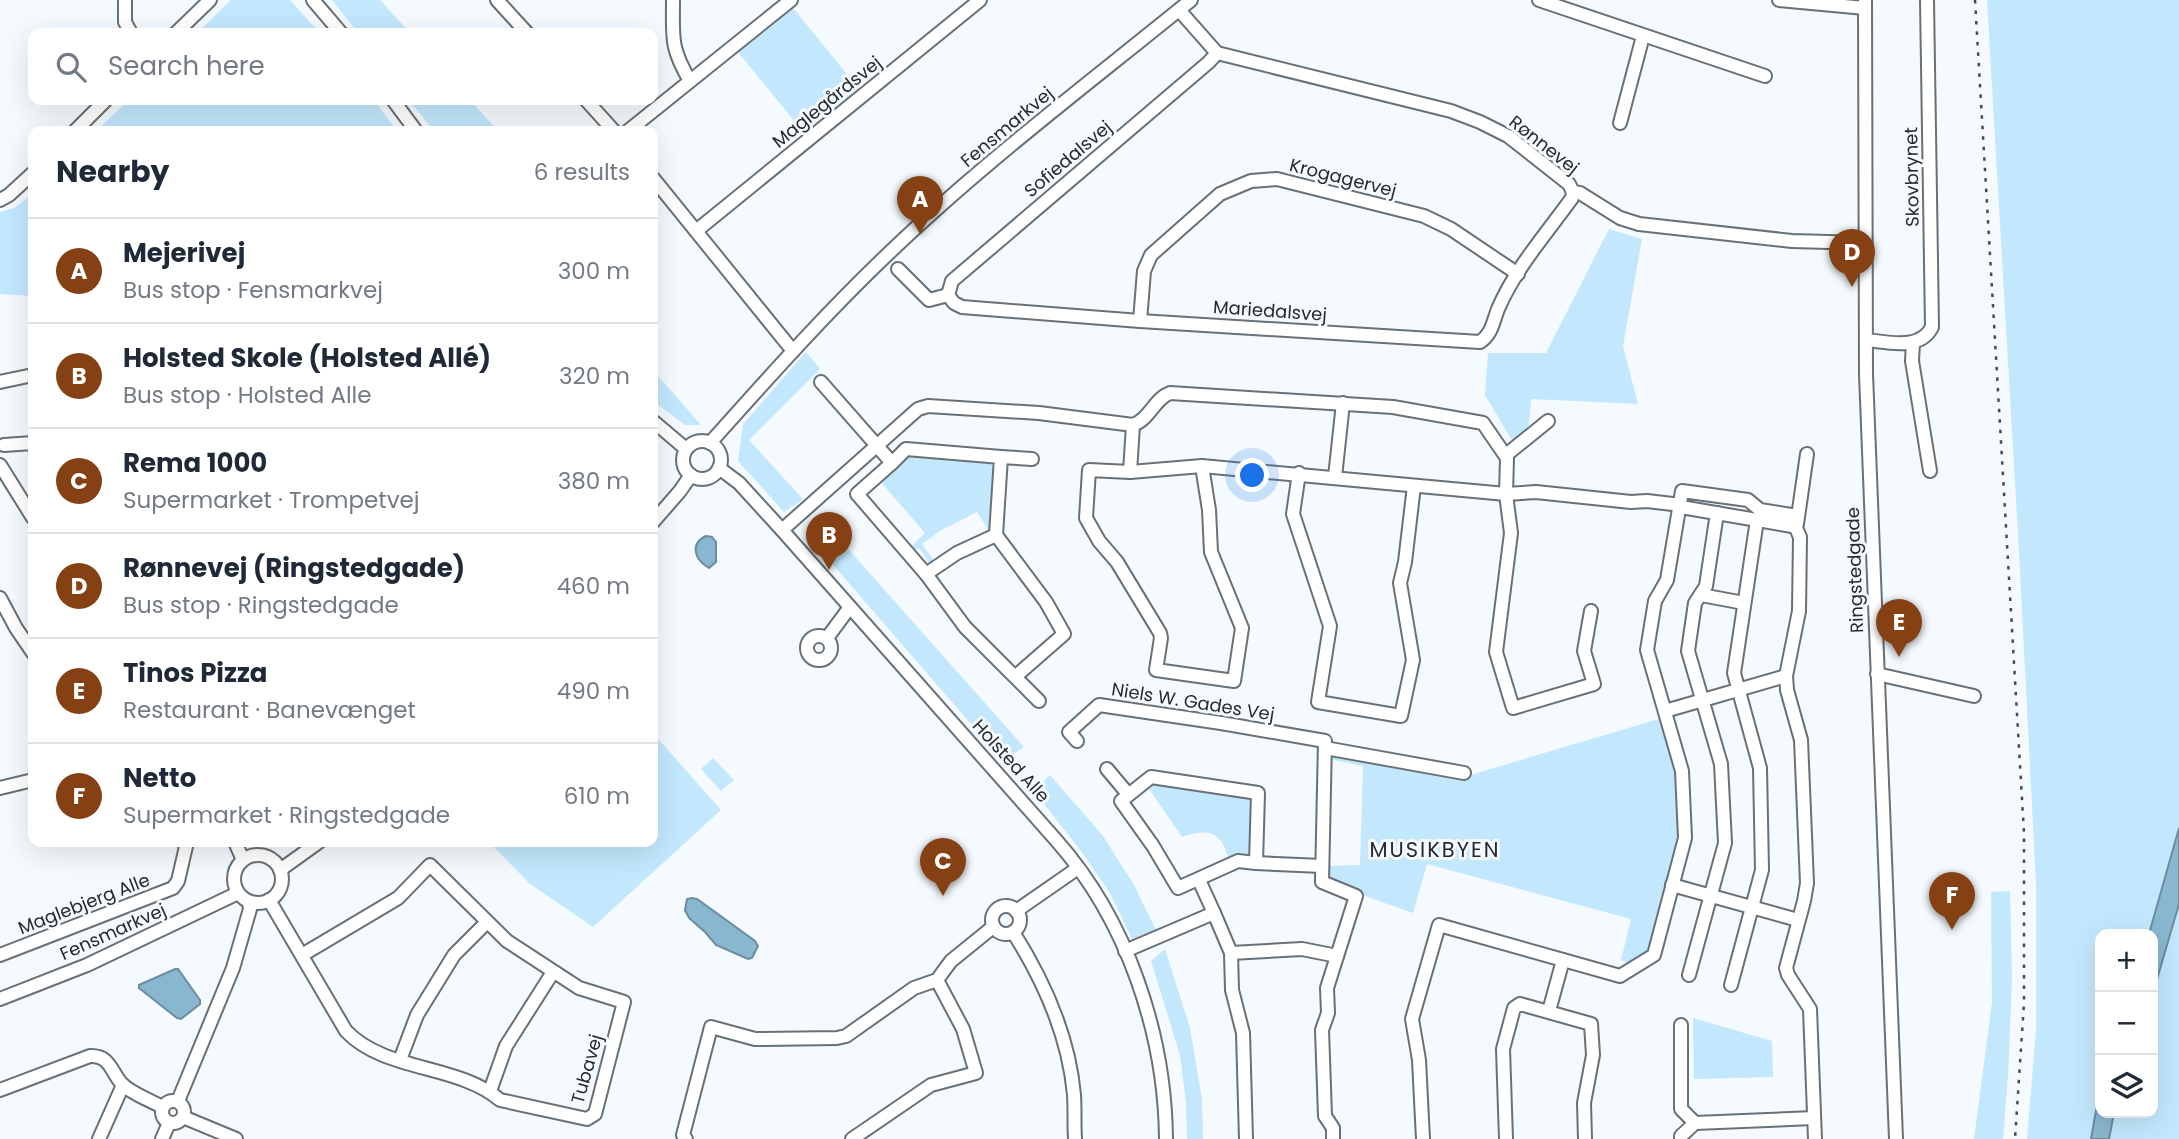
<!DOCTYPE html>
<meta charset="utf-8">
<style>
body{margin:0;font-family:Poppins,sans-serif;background:#f2f2f3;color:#1f2937}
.controls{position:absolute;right:21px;bottom:21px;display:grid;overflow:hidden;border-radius:14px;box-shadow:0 7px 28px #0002}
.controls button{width:63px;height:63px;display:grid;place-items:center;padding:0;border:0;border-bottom:2px solid #e0e1e3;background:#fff;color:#1f2937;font:35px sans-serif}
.you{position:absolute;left:1253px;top:476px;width:24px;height:24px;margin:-18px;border:5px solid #fff;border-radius:50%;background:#1a73e8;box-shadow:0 0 0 10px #1a73e833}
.badge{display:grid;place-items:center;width:46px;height:46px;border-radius:50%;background:#854114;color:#fff;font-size:23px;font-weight:700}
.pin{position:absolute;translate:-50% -58px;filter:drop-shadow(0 2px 4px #0008)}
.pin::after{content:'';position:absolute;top:37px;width:24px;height:21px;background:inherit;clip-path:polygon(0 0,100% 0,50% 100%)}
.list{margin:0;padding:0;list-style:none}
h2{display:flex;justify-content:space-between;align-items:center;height:91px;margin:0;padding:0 28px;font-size:30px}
h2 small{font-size:23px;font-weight:400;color:#747a83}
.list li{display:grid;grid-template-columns:46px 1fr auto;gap:21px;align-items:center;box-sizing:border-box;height:105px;padding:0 28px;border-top:2px solid #e0e1e3}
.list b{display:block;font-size:26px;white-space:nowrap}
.list p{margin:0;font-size:23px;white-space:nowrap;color:#747a83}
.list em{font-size:23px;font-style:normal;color:#747a83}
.icon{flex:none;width:38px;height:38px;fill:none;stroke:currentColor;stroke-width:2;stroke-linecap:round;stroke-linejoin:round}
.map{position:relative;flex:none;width:2179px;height:1139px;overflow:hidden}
.search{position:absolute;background:#fff;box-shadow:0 7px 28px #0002;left:28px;top:28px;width:630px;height:77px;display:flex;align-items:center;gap:18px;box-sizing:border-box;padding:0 24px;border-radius:14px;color:#747a83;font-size:26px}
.panel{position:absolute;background:#fff;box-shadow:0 7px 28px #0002;left:28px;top:126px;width:630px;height:721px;border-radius:14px}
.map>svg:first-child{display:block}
</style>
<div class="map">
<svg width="2179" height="1139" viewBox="0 0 2179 1139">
<rect width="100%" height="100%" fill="#f4fafe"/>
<g fill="#c3e8fd">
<path d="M231 0H290L320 33H197Z"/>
<path d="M332 0H380L410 33H358Z"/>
<path d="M1987 0H2179V828L2149 934H2100V1088L2091 1139H2027L2036 1030V884L2019 552Z"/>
<path d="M793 8 859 89 804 133 738 52Z"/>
<path d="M129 100H374L397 131H96Z"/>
<path d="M409 100H470L498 131H434Z"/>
<path d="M33 194V296L0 294V212L14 208Z"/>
<path d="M1609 229 1642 239 1623 346 1638 404 1531 399 1528 433 1514 444 1485 395 1488 353H1546Z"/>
<path d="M806 352 820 369 749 440 803 499 784 512 738 461 743 424Z"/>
<path d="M653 370 701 425H685L653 401Z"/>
<path d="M907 457 989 462 995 467 991 528 989 531 977 512 940 531 922 544 934 561 930 564 919 548 913 552 910 548 925 533 880 481Z"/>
<path d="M834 533 1024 747 1003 761 828 559Z"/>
<path d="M1662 718 1678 769 1680 842 1650 951 1632 964 1621 960 1631 919 1427 864 1413 913 1325 882V866L1360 865 1363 766 1328 759 1329 756 1341 757 1342 756 1464 777Z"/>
<path d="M653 733 721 810 593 927 530 884 489 842H653Z"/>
<path d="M713 758 734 780 721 791 701 769Z"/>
<path d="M1050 775 1103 836 1134 885 1156 930 1132 939 1110 893 1081 851 1034 791Z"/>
<path d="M1154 785 1249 799 1254 804 1250 857 1229 860C1221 831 1209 828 1182 837L1149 789Z"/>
<path d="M2010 891 2012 979 2008 1076 2003 1139H1974L1992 1002 1991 892Z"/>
<path d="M2179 904V1139H2109L2114 1113H2153V993Z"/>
<path d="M1165 949 1190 1028 1202 1099 1203 1139H1187L1186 1103 1180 1055 1151 961Z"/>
<path d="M1693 1018 1772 1041 1773 1077 1694 1079Z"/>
</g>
<g fill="#8ab7d0" stroke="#6c8d9f" stroke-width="2">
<path d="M706 536 712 537 716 542V562L709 568C695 560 689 544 706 536Z"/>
<path d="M2179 828V904L2153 993V934H2149Z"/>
<path d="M692 898 697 899 755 941 758 946 752 958 748 959 716 945 705 932 689 918 685 910 687 899Z"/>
<path d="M175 969H178L200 1000V1004L181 1019 177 1018 139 988V985Z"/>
<path d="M2100 1088V1113H2114L2109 1139H2091Z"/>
</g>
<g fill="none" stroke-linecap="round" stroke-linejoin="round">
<g stroke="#687177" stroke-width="16">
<g id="minor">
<path d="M125 0V22L131 33"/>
<path d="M313 0 341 33"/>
<path d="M497 0 527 33"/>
<path d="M673 0C673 38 670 47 690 81"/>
<path d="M1539 0 1765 76"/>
<path d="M1779 0 1865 8"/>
<path d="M1865 0 1866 374 1896 1139"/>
<path d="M1179 10 1217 53 1451 111 1480 122 1508 136 1569 184 1573 192 1580 193 1620 218 1639 224 1792 241 1865 243"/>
<path d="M176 33 210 0"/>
<path d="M393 100 416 131"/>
<path d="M586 100 614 131"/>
<path d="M1620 123 1643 36"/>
<path d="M75 131 106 100"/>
<path d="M628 131 791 0"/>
<path d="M653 178 793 351"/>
<path d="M0 200 9 195 33 173"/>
<path d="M696 231 980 0"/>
<path d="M898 269 929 300 948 295 954 303 962 307 1140 321 1480 342C1492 334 1493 322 1498 309 1515 269 1546 234 1572 198L1573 192"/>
<path d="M948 295 952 281 1209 62 1217 53"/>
<path d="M1140 321 1144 271 1151 255 1220 194 1251 181 1277 179 1424 216 1451 229 1518 274"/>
<path d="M1866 340C1888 342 1920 351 1932 327L1927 0"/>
<path d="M1913 343 1912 361 1930 471"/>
<path d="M0 382 33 375"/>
<path d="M821 382 892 463 857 494 926 574 957 553 996 535"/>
<path d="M653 421 686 449"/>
<path d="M1133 425 1130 472 1089 470 1086 518 1099 541 1117 562 1160 633 1161 638 1156 670 1234 681 1242 628 1211 552 1209 510 1202 466"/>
<circle cx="702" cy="460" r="19"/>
<path d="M710 443C768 378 826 313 889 253 984 162 1089 83 1191 0"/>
<path d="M4 445 33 443"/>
<path d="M1506 455 1548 421"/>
<path d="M1001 457 1032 459"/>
<path d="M892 463 906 449 1001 457 996 535 1046 602 1064 634 1016 676"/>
<path d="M0 465 33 518"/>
<path d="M719 468 739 483 782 530 1056 840C1127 920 1165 1033 1166 1139"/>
<path d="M1130 472 1202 466 1506 494 1536 492 1631 502 1647 501 1681 505"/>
<path d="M1299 473 1293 514 1330 626 1318 702 1401 716 1413 660 1400 583 1405 562 1414 486"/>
<path d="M1335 477 1343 403"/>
<path d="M1681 507 1792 526 1796 528 1800 537 1799 611 1786 676 1787 690 1801 740 1807 883 1804 901 1786 968 1788 975 1810 1009 1815 1139"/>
<path d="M653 522 680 491 691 475"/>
<path d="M1797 524 1807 454"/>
<path d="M782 530 918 409 928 406 1039 413 1133 425C1150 419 1154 399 1170 393L1393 407 1483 423 1507 458 1506 494 1511 533 1496 652 1513 708 1594 684 1584 651 1591 611"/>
<path d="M926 574 965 627 1039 701"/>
<path d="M1701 595 1744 603"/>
<path d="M0 598 16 628 33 653"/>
<circle cx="819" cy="648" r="12"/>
<path d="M827 638 850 607"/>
<path d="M1877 674 1974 696"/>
<path d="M1665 711 1786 676"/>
<path d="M1077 741 1069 732 1099 705 1221 723 1325 741 1322 882 1356 896 1327 988 1328 1013 1322 1030 1325 1116 1333 1128V1139"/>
<path d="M1325 748 1464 773"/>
<path d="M1107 769 1128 794"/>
<path d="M1151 777 1258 793 1256 863 1238 861 1178 888 1153 846 1121 801Z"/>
<path d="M0 788 33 780"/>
<path d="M235 842 243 860"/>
<circle cx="258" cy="879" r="24"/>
<path d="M1256 863 1322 866"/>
<path d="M280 870 319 842"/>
<path d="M1672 885 1798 920"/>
<path d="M269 900 346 1031C385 1072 458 1064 500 1100L587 1119 595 1114 624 1002 579 988 507 941 430 865 398 898 302 955"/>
<circle cx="1006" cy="920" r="14"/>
<path d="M1016 911 1078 868"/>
<path d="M1214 913 1231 953 1232 990 1243 1033 1246 1139"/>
<path d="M1013 932C1044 981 1069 1037 1074 1095 1075 1110 1074 1124 1075 1139"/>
<path d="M1125 951 1214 913 1199 880"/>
<path d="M1231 953 1302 949 1337 956"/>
<path d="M0 955 173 888 178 881 187 842"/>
<path d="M1689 975 1725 843 1721 764 1688 651 1695 603 1706 586 1717 513"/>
<path d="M1731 985 1762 870 1760 768 1734 673 1757 520"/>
<path d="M0 999 87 965 238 893"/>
<path d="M1549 1011 1563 960"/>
<path d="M1681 1025V1109L1695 1123 1814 1118"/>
<path d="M400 1060 417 1015 454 955 487 922"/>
<path d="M0 1090 90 1056C110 1055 111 1072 122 1084 132 1094 150 1100 162 1107"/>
<path d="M490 1091 506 1046 553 972"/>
<circle cx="173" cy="1112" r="11"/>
<path d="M178 1101 233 968 250 909 249 902"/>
<path d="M183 1117 236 1139"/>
<path d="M99 1139 123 1085"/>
<path d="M162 1139 169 1123"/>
<path d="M686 1139 683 1135 711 1027 755 1039 837 1038 846 1036 914 988 937 980 951 961 993 927"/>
<path d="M852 1139 931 1085 976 1073 963 1029 937 980"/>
<path d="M1423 1139 1419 1060 1412 1019 1439 925 1620 976 1654 955 1685 838 1682 771 1647 650 1655 601 1667 580 1682 491 1748 500 1760 510 1798 516"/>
<path d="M1506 1139 1503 1049 1514 1008 1520 1004 1591 1024 1593 1055 1584 1103 1585 1139"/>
<path d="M1681 1139V1136L1695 1123"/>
</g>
</g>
<use href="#minor" stroke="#fff" stroke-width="12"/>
<path stroke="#474b4d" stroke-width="2.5" stroke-dasharray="3.5 7" stroke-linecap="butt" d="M1975 0 2024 833V1003L2015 1139"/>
</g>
<g text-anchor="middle" stroke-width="6" stroke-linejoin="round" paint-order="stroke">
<g font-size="18" fill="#262a2c" stroke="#f4fafe">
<text transform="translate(827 102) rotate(-39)" y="6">Maglegårdsvej</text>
<text transform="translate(1007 127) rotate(-40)" y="6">Fensmarkvej</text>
<text transform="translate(1544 145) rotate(38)" y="6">Rønnevej</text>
<text transform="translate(1068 159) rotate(-40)" y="6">Sofiedalsvej</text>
<text transform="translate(1912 177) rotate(-91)" y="6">Skovbrynet</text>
<text transform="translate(1343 178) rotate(14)" y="6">Krogagervej</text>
<text transform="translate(1270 311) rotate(4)" y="6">Mariedalsvej</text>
<text transform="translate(1855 570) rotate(-92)" y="6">Ringstedgade</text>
<text transform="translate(1193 702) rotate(9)" y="6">Niels W. Gades Vej</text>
<text transform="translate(1011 761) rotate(48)" y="6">Holsted Alle</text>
<text transform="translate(84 904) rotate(-21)" y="6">Maglebjerg Alle</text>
<text transform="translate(113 932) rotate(-24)" y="6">Fensmarkvej</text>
<text transform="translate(587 1069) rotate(-74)" y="6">Tubavej</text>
</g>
<g font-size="21" letter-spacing="2" fill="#262a2c" stroke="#f4fafe">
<text x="1435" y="857">MUSIKBYEN</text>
</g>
</g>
</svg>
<div class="controls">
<button>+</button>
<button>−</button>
<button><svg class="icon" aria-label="layers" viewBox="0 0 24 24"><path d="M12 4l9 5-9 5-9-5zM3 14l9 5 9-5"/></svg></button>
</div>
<div class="you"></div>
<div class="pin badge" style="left:920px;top:234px">A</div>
<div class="pin badge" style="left:829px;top:570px">B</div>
<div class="pin badge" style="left:943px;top:896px">C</div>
<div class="pin badge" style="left:1852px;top:287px">D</div>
<div class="pin badge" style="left:1899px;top:657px">E</div>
<div class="pin badge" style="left:1952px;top:930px">F</div>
<div class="search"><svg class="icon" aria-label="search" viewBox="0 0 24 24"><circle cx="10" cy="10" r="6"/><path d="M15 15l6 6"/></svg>Search here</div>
<section class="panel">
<h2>Nearby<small>6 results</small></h2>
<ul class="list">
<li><span class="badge">A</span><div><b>Mejerivej</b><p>Bus stop · Fensmarkvej</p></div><em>300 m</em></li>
<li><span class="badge">B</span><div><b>Holsted Skole (Holsted Allé)</b><p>Bus stop · Holsted Alle</p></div><em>320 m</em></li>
<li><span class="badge">C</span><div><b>Rema 1000</b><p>Supermarket · Trompetvej</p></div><em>380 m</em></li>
<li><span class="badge">D</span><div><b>Rønnevej (Ringstedgade)</b><p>Bus stop · Ringstedgade</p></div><em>460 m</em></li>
<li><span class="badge">E</span><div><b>Tinos Pizza</b><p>Restaurant · Banevænget</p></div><em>490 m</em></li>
<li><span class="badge">F</span><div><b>Netto</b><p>Supermarket · Ringstedgade</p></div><em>610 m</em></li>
</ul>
</section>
</div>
